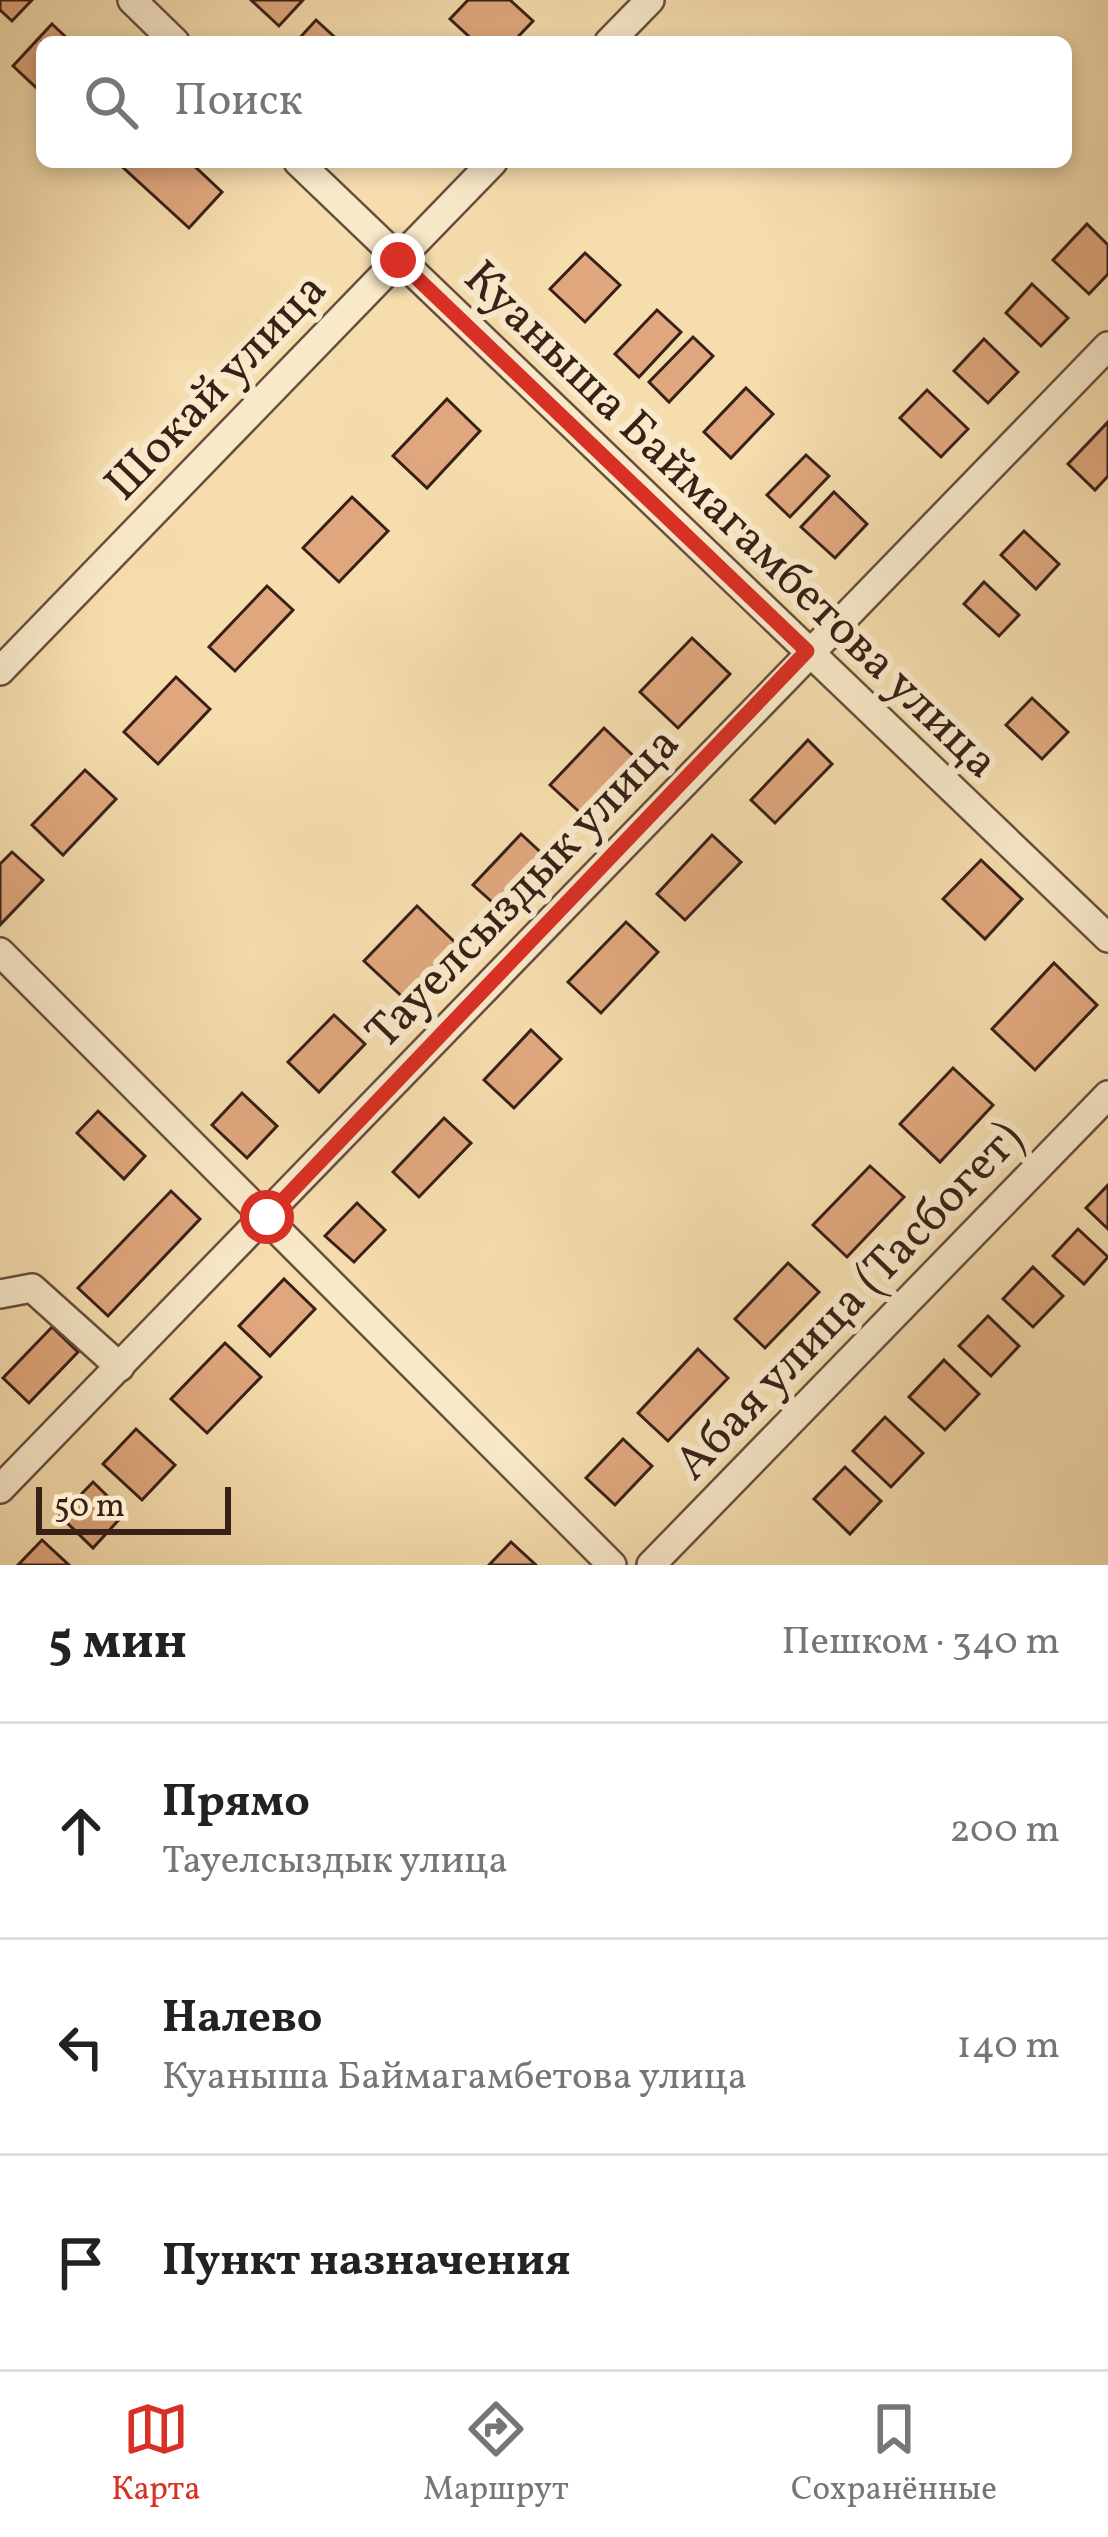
<!DOCTYPE html>
<html lang="ru">
<meta charset="utf-8">
<style>
body{margin:0;font-family:Vollkorn,serif;background:#f6f6f6;color:#222}
.scale{position:absolute;left:36px;bottom:30px;width:195px;box-sizing:border-box;padding-left:12px;border:6px solid #392017;border-top:0;font-size:33px;line-height:42px;white-space:nowrap;color:#392017;-webkit-text-stroke:9px #f8e9ca;paint-order:stroke}
.stop{position:absolute;width:36px;height:36px;margin:-27px;border:9px solid #d93025;border-radius:50%;background:#fff}
.stop.end{background:#d93025;border-color:#fff;box-shadow:0 3px 12px #0008}
.list{margin:0;padding:0;list-style:none}
h2{display:flex;justify-content:space-between;align-items:center;height:156px;margin:0;padding:0 48px;font-size:51px}
h2 small{font-size:39px;font-weight:400;color:#767676}
.list li{display:grid;grid-template-columns:78px 1fr auto;gap:36px;align-items:center;box-sizing:border-box;height:216px;padding:0 48px;border-top:3px solid #e0e0e0}
.list b{display:block;font-size:45px;white-space:nowrap}
.list p{margin:0;font-size:39px;white-space:nowrap;color:#767676}
.list em{font-size:39px;font-style:normal;color:#767676}
.icon{flex:none;width:66px;height:66px;fill:none;stroke:currentColor;stroke-width:2;stroke-linecap:round;stroke-linejoin:round}
.map{position:relative;flex:none;width:1108px;height:1565px;overflow:hidden}
.search{position:absolute;background:#fff;box-shadow:0 6px 18px #0003;left:36px;right:36px;top:36px;height:132px;display:flex;align-items:center;gap:30px;box-sizing:border-box;padding:0 42px;border-radius:18px;color:#767676;font-size:45px}
.sheet{height:804px;background:#fff}
nav{display:flex;justify-content:space-around;align-items:center;box-sizing:border-box;height:168px;border-top:3px solid #e0e0e0;background:#fff;font-size:33px;color:#767676}
nav a{display:grid;justify-items:center;gap:6px}
nav .on{color:#d93025}
.map>svg:first-child{display:block}
</style>
<div class="map">
<svg width="1108" height="1565" viewBox="0 0 1108 1565">
<rect width="100%" height="100%" fill="#f5ddae"/>
<filter id="stains"><feTurbulence type="fractalNoise" baseFrequency=".00167" numOctaves="4"/><feColorMatrix values="0 0 0 0 .2 0 0 0 0 .09 0 0 0 0 .02 0 0 0 .5 -.17"/></filter>
<radialGradient id="worn" r=".72"><stop offset=".6" stop-color="#630" stop-opacity="0"/><stop offset="1" stop-color="#630" stop-opacity=".3"/></radialGradient>
<g fill="#e0a77e" stroke="#392017" stroke-width="3">
<path d="M0 0H32L12 21 0 10Z"/>
<path d="M251 0H303L279 26Z"/>
<path d="M468 0H510L533 21 513 42H475L450 19Z"/>
<path d="M316 20 340 42H296Z"/>
<path d="M52 24 71 42H42V93L13 66Z"/>
<path d="M117 162H190L222 192 189 228Z"/>
<path d="M1087 224 1108 245V274L1089 294 1053 260Z"/>
<path d="M585 253 620 285 585 322 550 289Z"/>
<path d="M1032 284 1068 318 1041 346 1006 313Z"/>
<path d="M657 310 681 332 639 377 615 354Z"/>
<path d="M693 337 713 356 669 402 649 382Z"/>
<path d="M984 339 1018 372 988 403 954 371Z"/>
<path d="M746 388 773 414 731 458 704 432Z"/>
<path d="M927 390 968 429 941 457 900 418Z"/>
<path d="M447 399 480 431 427 488 393 456Z"/>
<path d="M1108 422V476L1095 490 1068 464Z"/>
<path d="M806 455 829 476 790 517 767 495Z"/>
<path d="M834 492 867 524 835 558 801 527Z"/>
<path d="M352 497 388 531 339 582 303 548Z"/>
<path d="M1024 531 1059 564 1036 589 1001 555Z"/>
<path d="M984 582 1019 615 999 636 964 604Z"/>
<path d="M267 586 293 610 235 671 209 647Z"/>
<path d="M692 638 730 674 678 728 640 692Z"/>
<path d="M176 677 210 709 158 764 124 732Z"/>
<path d="M1032 698 1068 732 1042 759 1006 725Z"/>
<path d="M604 728 641 763 587 819 550 785Z"/>
<path d="M808 740 832 764 775 823 751 800Z"/>
<path d="M85 770 116 799 63 855 32 825Z"/>
<path d="M521 834 548 859 500 909 473 885Z"/>
<path d="M712 835 741 862 685 920 657 894Z"/>
<path d="M12 852 43 880 0 925V864Z"/>
<path d="M981 860 1022 899 985 939 943 899Z"/>
<path d="M417 906 463 950 411 1005 364 961Z"/>
<path d="M626 922 658 952 601 1013 568 982Z"/>
<path d="M1054 963 1097 1005 1035 1070 992 1029Z"/>
<path d="M334 1015 365 1044 319 1092 288 1062Z"/>
<path d="M531 1030 561 1059 514 1108 484 1080Z"/>
<path d="M953 1068 993 1105 940 1162 900 1124Z"/>
<path d="M242 1093 277 1126 247 1158 212 1125Z"/>
<path d="M98 1111 145 1156 124 1179 77 1133Z"/>
<path d="M444 1118 471 1143 419 1197 393 1172Z"/>
<path d="M870 1166 904 1197 847 1257 813 1225Z"/>
<path d="M1108 1185V1229L1086 1208Z"/>
<path d="M171 1191 200 1219 108 1316 78 1288Z"/>
<path d="M357 1203 385 1230 354 1262 325 1236Z"/>
<path d="M1078 1229 1108 1257 1084 1284 1053 1256Z"/>
<path d="M788 1263 819 1292 765 1348 735 1319Z"/>
<path d="M1033 1267 1063 1296 1033 1327 1003 1299Z"/>
<path d="M284 1279 315 1309 270 1356 239 1326Z"/>
<path d="M988 1316 1019 1346 991 1376 959 1346Z"/>
<path d="M52 1327 78 1352 29 1403 3 1378Z"/>
<path d="M225 1343 261 1377 207 1433 171 1399Z"/>
<path d="M698 1349 728 1378 668 1441 638 1413Z"/>
<path d="M944 1360 979 1394 945 1430 909 1397Z"/>
<path d="M885 1417 923 1453 891 1487 853 1451Z"/>
<path d="M136 1429 175 1465 142 1500 103 1464Z"/>
<path d="M623 1439 652 1466 615 1505 586 1478Z"/>
<path d="M845 1467 881 1501 850 1534 814 1499Z"/>
<path d="M93 1482 125 1513 93 1548 60 1516Z"/>
<path d="M42 1540 69 1565H18Z"/>
<path d="M511 1542 536 1565H489Z"/>
</g>
<g fill="none" stroke-linecap="round" stroke-linejoin="round">
<g stroke="#684f3d" stroke-width="32">
<g id="minor">
<path d="M132 0 175 42"/>
<path d="M609 42 650 0"/>
<path d="M298 162 1108 938"/>
<path d="M0 671 493 162"/>
<path d="M0 952 612 1565"/>
<path d="M0 1294 32 1288 120 1367"/>
<path d="M0 1489 1108 346"/>
<path d="M651 1565 1108 1095"/>
</g>
</g>
<use href="#minor" stroke="#f8e9ca" stroke-width="27"/>
</g>
<g fill="none" stroke-linecap="round" stroke-linejoin="round">
<path stroke="#d93025" stroke-width="15" d="M267 1217 807 651 398 260"/>
</g>
<g text-anchor="middle" stroke-width="12" stroke-linejoin="round" paint-order="stroke">
<g font-size="48" fill="#392017" stroke="#f8e9ca">
<text transform="translate(214 385) rotate(-46)" y="17">Шокай улица</text>
<text transform="translate(733 518) rotate(44)" y="17">Куаныша Баймагамбетова улица</text>
<text transform="translate(521 886) rotate(-46)" y="17">Тауелсыздык улица</text>
<text transform="translate(847 1299) rotate(-46)" y="17">Абая улица (Тасбогет)</text>
</g>
</g>
<rect width="100%" height="100%" filter="url(#stains)"/>
<rect width="100%" height="100%" fill="url(#worn)"/>
</svg>
<div class="scale">50 m</div>
<div class="stop" style="left:267px;top:1217px"></div>
<div class="stop end" style="left:398px;top:260px"></div>
<div class="search"><svg class="icon" aria-label="search" viewBox="0 0 24 24"><circle cx="10" cy="10" r="6"/><path d="M15 15l6 6"/></svg>Поиск</div>
</div>
<section class="sheet">
<h2>5 мин<small>Пешком · 340 m</small></h2>
<ul class="list">
<li><svg class="icon" aria-label="ahead" viewBox="0 0 24 24"><path d="M12 20V5M6 11l6-6 6 6"/></svg><div><b>Прямо</b><p>Тауелсыздык улица</p></div><em>200 m</em></li>
<li><svg class="icon" aria-label="left" viewBox="0 0 24 24"><path d="M17 20v-9H6M10 6l-5 5 5 5"/></svg><div><b>Налево</b><p>Куаныша Баймагамбетова улица</p></div><em>140 m</em></li>
<li><svg class="icon" aria-label="arrive" viewBox="0 0 24 24"><path d="M6 21V4h12l-3 4 3 4H6"/></svg><div><b>Пункт назначения</b></div></li>
</ul>
</section>
<nav>
<a class="on"><svg class="icon" aria-label="map" viewBox="0 0 24 24"><path d="M3 6l6-2 6 2 6-2v14l-6 2-6-2-6 2zM9 4v14M15 6v14"/></svg>Карта</a>
<a><svg class="icon" aria-label="directions" viewBox="0 0 24 24"><path d="M12 3l9 9-9 9-9-9zM9 14v-3h6M13 9l2 2-2 2"/></svg>Маршрут</a>
<a><svg class="icon" aria-label="saved" viewBox="0 0 24 24"><path d="M7 4h10v16l-5-4-5 4z"/></svg>Сохранённые</a>
</nav>
